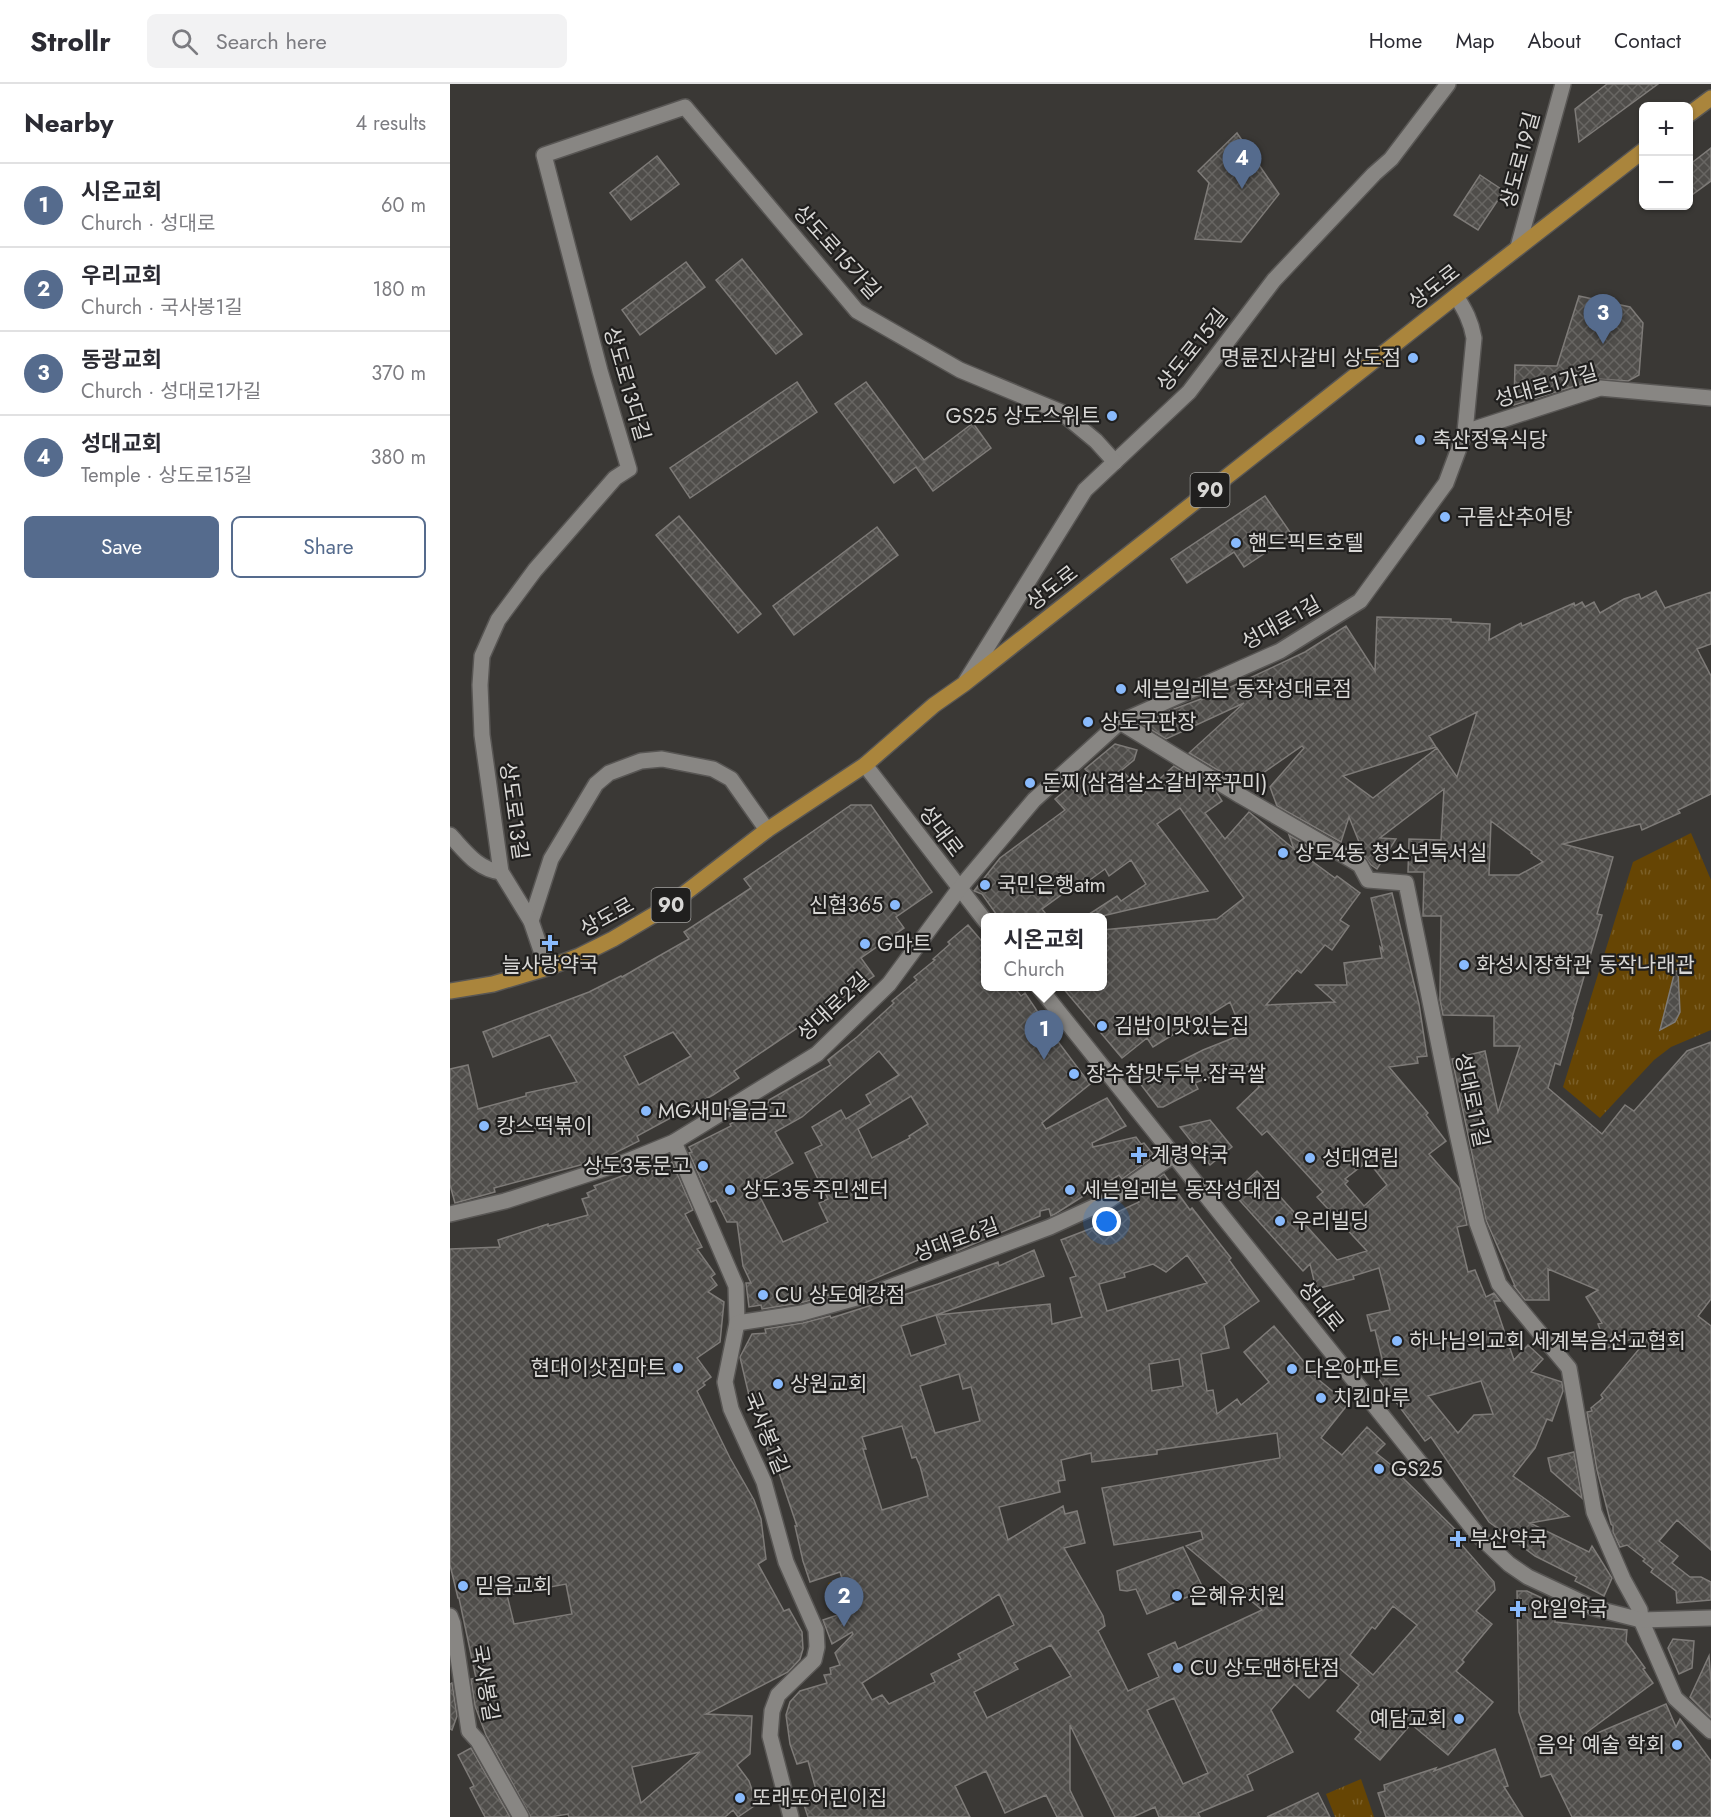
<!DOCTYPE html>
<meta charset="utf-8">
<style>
body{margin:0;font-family:Jost,"Noto Sans KR",sans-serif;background:#f2f2f3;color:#2b2b33}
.controls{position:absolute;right:18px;top:18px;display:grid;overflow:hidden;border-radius:9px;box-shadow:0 2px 4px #0004}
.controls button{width:54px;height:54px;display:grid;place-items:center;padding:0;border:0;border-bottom:2px solid #e1e1e2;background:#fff;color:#2b2b33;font:30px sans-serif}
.you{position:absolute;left:657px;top:1138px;width:21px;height:21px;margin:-15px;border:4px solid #fff;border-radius:50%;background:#1a73e8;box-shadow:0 0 0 9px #1a73e833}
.badge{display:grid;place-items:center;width:39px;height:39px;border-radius:50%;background:#556b8d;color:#fff;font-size:20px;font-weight:700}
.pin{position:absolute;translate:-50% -50px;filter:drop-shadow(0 2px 3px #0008)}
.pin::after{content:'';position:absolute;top:32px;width:21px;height:18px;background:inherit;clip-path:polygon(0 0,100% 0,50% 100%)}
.popup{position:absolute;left:531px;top:829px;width:126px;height:78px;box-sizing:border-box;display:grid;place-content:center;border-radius:9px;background:#fff;filter:drop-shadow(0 2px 4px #0005);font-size:20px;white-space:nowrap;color:#7c7c81}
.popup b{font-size:22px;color:#2b2b33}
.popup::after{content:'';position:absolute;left:50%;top:100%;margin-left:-12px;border:12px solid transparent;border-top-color:#fff}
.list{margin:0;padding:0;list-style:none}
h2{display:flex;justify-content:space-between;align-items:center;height:78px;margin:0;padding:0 24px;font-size:26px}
h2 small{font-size:20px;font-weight:400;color:#7c7c81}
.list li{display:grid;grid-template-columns:39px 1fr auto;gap:18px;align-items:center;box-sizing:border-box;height:84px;padding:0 24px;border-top:2px solid #e1e1e2}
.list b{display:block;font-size:22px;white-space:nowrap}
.list p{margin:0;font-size:20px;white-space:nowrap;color:#7c7c81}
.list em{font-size:20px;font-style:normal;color:#7c7c81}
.actions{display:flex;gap:12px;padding:18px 24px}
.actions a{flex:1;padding:14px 0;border:2px solid #556b8d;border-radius:9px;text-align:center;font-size:21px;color:#556b8d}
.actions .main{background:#556b8d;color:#fff}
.icon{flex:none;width:33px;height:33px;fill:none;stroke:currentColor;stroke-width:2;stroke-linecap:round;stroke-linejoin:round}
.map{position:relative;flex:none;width:1261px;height:1733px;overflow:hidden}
header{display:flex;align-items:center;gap:36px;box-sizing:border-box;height:84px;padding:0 30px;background:#fff;border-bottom:2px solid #e1e1e2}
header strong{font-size:28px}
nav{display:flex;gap:33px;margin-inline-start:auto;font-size:21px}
.search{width:420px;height:54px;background:#f2f2f3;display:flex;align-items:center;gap:15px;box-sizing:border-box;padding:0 21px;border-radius:9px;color:#7c7c81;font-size:22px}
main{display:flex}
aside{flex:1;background:#fff}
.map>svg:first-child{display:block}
</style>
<header>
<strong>Strollr</strong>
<div class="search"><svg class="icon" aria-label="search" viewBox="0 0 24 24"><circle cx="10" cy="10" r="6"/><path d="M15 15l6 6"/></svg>Search here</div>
<nav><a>Home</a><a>Map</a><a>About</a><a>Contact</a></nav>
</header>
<main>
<aside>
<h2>Nearby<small>4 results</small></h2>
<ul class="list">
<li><span class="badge">1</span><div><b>시온교회</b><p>Church · 성대로</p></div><em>60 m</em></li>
<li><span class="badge">2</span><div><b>우리교회</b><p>Church · 국사봉1길</p></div><em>180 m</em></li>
<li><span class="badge">3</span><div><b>동광교회</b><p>Church · 성대로1가길</p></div><em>370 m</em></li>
<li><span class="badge">4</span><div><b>성대교회</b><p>Temple · 상도로15길</p></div><em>380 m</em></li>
</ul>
<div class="actions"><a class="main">Save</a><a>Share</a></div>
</aside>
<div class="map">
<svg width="1261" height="1733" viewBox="0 0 1261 1733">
<defs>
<pattern id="park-tufts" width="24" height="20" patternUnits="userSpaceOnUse" patternTransform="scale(1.5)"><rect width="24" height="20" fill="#664504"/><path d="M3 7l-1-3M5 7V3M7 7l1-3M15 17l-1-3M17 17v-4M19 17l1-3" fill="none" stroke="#7b5f28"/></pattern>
<pattern id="building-cross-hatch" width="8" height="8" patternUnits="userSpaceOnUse" patternTransform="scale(1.5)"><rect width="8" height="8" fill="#4f4d4a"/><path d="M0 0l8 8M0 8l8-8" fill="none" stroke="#686663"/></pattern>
</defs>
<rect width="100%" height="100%" fill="#3a3835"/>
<path fill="#664504" d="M390 1495 399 1521 388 1525 378 1499Z"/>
<g fill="url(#park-tufts)">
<path d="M1241 749 1261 796V946L1221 963 1204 976 1150 1034 1113 1003 1183 778Z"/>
<path d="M911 1695 924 1733H885L876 1710Z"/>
</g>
<g fill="url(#building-cross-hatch)" stroke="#7e7b78" stroke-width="1.5" fill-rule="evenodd">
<path d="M1157 0H1208L1129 58 1125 25Z"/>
<path d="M787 49 829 110 791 158 745 155 759 99 748 87Z"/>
<path d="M1261 64V97L1239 113V81Z"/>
<path d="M207 72 229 100 181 136 160 109Z"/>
<path d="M1030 91 1054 107 1028 146 1004 131Z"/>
<path d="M292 175 352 250 326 270 266 196Z"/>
<path d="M236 178 255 203 190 251 172 226Z"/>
<path d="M1129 212 1180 223 1193 239 1189 291 1178 297 1147 295 1064 321 1065 281 1107 282Z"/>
<path d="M347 298 367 328 240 414 220 384Z"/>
<path d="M416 298 474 376 523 339 541 364 483 407 466 383 444 399 385 320Z"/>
<path d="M815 412 842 451 794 483 784 468 737 499 721 475Z"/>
<path d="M229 432 311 530 288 549 206 451Z"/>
<path d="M427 443 448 471 344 551 323 522Z"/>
<path d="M1206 507 1215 524 1261 508V560L1247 565 1261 592V710L1228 726 1230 729 1192 746 1190 740 1113 760 1163 773 1147 830 1152 831 1122 934H1123L1110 981 1105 979 1098 1004 1152 1050 1175 1021 1184 1027 1237 967 1261 958V1215L1248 1232 1261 1242V1466L1227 1436 1209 1457 1228 1472 1222 1479 1240 1493H1251L1261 1498V1516L1227 1519 1226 1507 1201 1488 1203 1485 1193 1477 1195 1475 1177 1461 1170 1463 1163 1448V1442L1161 1440 1147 1386 1137 1328 1142 1327 1141 1324 1153 1314 1151 1311 1204 1247 1157 1264 1148 1240 1152 1239 1136 1213 1148 1206 1098 1185 1099 1216H1075L1064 1202H1065L1036 1136 1002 975 1035 967 1048 1028 1070 962H1044V932L993 931 990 916 991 832H973L974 788H958L959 755 991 756 994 705 930 754 946 755 927 785 921 781 915 773 899 733 891 758 827 722 820 703 854 664 852 662 797 700 766 685 739 669 794 619 716 655 692 640 724 625 770 608 855 568 896 542 925 587 927 533 1001 535V538L1040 540 1039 556 1071 539 1072 542 1124 519 1125 522 1132 518 1135 523 1144 518 1150 529 1174 515 1189 510 1191 515ZM1027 628 1007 693 987 664 923 714 893 692 986 663 979 652ZM1041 737 1082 768 1081 769 1093 778 1069 791H1039Z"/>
<path d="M665 660 687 666 684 676 672 686 693 710 724 682 767 709 772 717 755 729 775 755 799 728 844 765 839 751 861 764 855 772 885 794 887 792 910 809 890 836 899 842 882 866 875 861 851 889 847 886 816 921 885 918 866 901H897L894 879 932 874 930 863 933 866 921 814 942 809 969 920 977 972 967 973 968 979 939 983 978 1029 976 1031 996 1057 979 1070 1009 1104 1017 1141 1007 1143 1018 1188 1025 1186 1036 1213 1044 1209 1050 1217H1044L1064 1276 1078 1261 1093 1275 1081 1288 1112 1298 1113 1307 1102 1337 1097 1335 1085 1364 1063 1392 1119 1432 1080 1439 1139 1468 1142 1462 1162 1494 1154 1512 1125 1497 1127 1493 1085 1472 1039 1438 981 1353 975 1357 925 1290 934 1283 925 1246 921 1247 917 1231 940 1226 929 1184 903 1192 904 1195 866 1205 860 1180 853 1187 783 1109 807 1087 887 1176 917 1167 867 1113 873 1108 817 1047 812 1051 787 1024 809 1003 800 981 785 987 784 984 745 999 748 1005 713 1023H708L689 998 753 966 793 950 780 918 751 936 750 934 703 963 697 954 672 974 612 903H652V846L767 835 794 814 730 724 707 740 758 807 644 834H633L667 812 671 817 696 800 681 776 659 792 655 785 623 808 621 804 592 825 599 834H549L532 810 524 807 550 774 615 726 605 715 638 688 635 685ZM918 1077 937 1101 914 1122 895 1100 898 1097 895 1095ZM1031 1297 1043 1330 1024 1331 1008 1349 978 1312Z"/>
<path d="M401 721H421L482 808 446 833 454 844 411 874 424 892 284 987 289 994 263 1011 187 1052 189 1057 153 1075 44 1104 45 1108 5 1119 0 1101V985L18 981 28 1025 76 1012V1009L127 998 100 951 43 973 33 948 139 908 171 892 172 893 239 855 234 848 301 804 294 795ZM223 948 241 972 189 1001 174 972Z"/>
<path d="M518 841 536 862V903H564L571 912 575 909 606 955 640 1000 592 1039 596 1045 657 1014 676 1042 642 1059 643 1063 686 1053 691 1060 694 1059 703 1070 700 1072 702 1074 672 1095 669 1091 658 1098 657 1097 605 1130 601 1132 599 1125 590 1127V1132L507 1167 503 1157 467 1173 468 1176 398 1206 350 1219 312 1225 311 1221 299 1223 296 1199H301L293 1182 287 1138H277L266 1116 261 1118 239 1069 242 1068 239 1063 281 1042 280 1040 319 1018V1016L381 981 378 976 407 953 444 919 442 917 467 896 464 893 485 876 483 875 500 860 498 858ZM429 967 449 991 416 1011 421 1020 396 1035 391 1026 362 1043 372 1061 355 1069 378 1115 369 1119 378 1138 333 1158 304 1101 343 1079 325 1048 352 1033ZM461 1012 478 1040 459 1052 460 1054 422 1074 408 1045Z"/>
<path d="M1225 887H1228L1230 928 1225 938 1210 946Z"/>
<path d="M760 1036 782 1063 760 1081 730 1043Z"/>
<path d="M222 1078 243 1126 235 1130 252 1163 247 1165 265 1190 261 1193 267 1201 258 1208 274 1218 270 1258 247 1274 261 1293 253 1299 255 1301 247 1307 280 1374 304 1416 311 1435 316 1475 308 1480 334 1527 339 1525 352 1548 353 1565 350 1575 338 1588 256 1630 302 1632 300 1670 287 1681 299 1697 307 1720 288 1733 283 1726 275 1733H119L118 1730 100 1733H81L36 1651 25 1622 21 1595 26 1594 9 1514H8L0 1481V1165L50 1163 48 1156 98 1140V1142L138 1131 132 1115 139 1113 137 1109 146 1105 144 1102 198 1083 200 1088ZM116 1500 122 1530 64 1540 57 1511ZM250 1668 191 1719 182 1683Z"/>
<path d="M714 1090 740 1126 742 1124 770 1160 781 1174 779 1176 809 1217 774 1242 779 1264 751 1270 757 1307 763 1306 767 1330 787 1315 791 1321 819 1298 794 1268 824 1242 869 1296 898 1320 871 1354 892 1371 917 1343 935 1360 926 1369 950 1388 951 1392 1014 1454 1010 1459 1044 1498 1045 1506 1026 1527 1042 1540 1012 1576 1014 1578 1006 1587 1043 1618 998 1671 961 1640 930 1676 905 1655 911 1648 887 1627 909 1601 888 1583 859 1614 844 1600 821 1626 843 1668 797 1691 803 1706 748 1729 750 1733H709L705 1723 683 1733H665L620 1641V1706L633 1733H607L596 1711 555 1729 536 1687 505 1702 520 1733H358L353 1718 368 1713 358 1677 347 1680 340 1660 336 1631 340 1618 350 1607 377 1599 374 1591 381 1590 380 1584 390 1581 385 1569 403 1550 402 1548 382 1560 373 1536 402 1526 390 1488 360 1498 353 1477 345 1442H347L325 1377 321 1378 304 1320H301L293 1286 290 1273 302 1250 316 1249 315 1245 353 1239 380 1232 381 1234 488 1200 548 1178 549 1182 584 1166 594 1192 486 1231 600 1220 602 1240 632 1233 620 1194 626 1192 611 1156 650 1141 648 1137 689 1118 684 1111ZM737 1171 757 1199 657 1227 649 1200 675 1193 674 1189 703 1180 716 1188ZM486 1231 496 1260 461 1272 451 1242ZM729 1275 733 1302 702 1307 699 1280ZM509 1290 513 1305 521 1303 530 1337 485 1349 470 1302ZM452 1342 462 1374 466 1373 470 1382 478 1412 432 1426 413 1365H416L412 1353ZM827 1349 830 1374 652 1404 664 1461 751 1447 753 1455 736 1462 812 1526 728 1565 725 1558 698 1570 709 1593 678 1607 648 1547 655 1542 653 1532 614 1464 635 1459 627 1427 615 1430 613 1422 558 1456 549 1423 610 1408 608 1397 615 1396 611 1376 641 1369 642 1378 707 1370V1366ZM549 1510 564 1541 508 1570 511 1575 481 1590 485 1598 439 1620 432 1611 422 1616 412 1599ZM943 1522 967 1541 923 1591 900 1571 922 1543 925 1545ZM601 1561 621 1592 537 1634 524 1608 568 1585 564 1579ZM724 1614 758 1689 733 1700 697 1626Z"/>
<path d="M1124 1368 1132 1414 1101 1387 1098 1374Z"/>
<path d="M733 1463 754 1506 697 1530 686 1505 677 1507 670 1506 667 1487Z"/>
<path d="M1067 1507H1077L1105 1520V1538L1177 1546 1176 1558 1195 1584 1193 1585 1203 1599 1136 1649 1138 1653 1216 1620 1226 1643 1230 1635 1261 1677V1733H1122L1101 1690 1091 1693 1069 1628Z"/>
<path d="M1223 1555 1244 1557 1242 1584 1229 1590 1218 1564Z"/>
<path d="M1259 1572 1261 1598V1634L1240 1613Z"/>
<path d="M2 1599 7 1632 2 1646 0 1645V1600Z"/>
<path d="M21 1664 60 1733H35L20 1704 24 1702 8 1671Z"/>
<path d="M1045 1665 1058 1702 1054 1703 1073 1733H936L928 1709 935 1707 934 1701 986 1684 984 1687Z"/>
<path d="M868 1709 880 1733H817Z"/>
</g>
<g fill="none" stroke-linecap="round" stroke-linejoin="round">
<g stroke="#585654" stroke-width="18">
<g id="street">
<path d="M1068 163 1113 0"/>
<path d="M1015 348 1150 304 1261 314"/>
<path d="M516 597 635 406 739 308 824 196 924 90 941 75 998 0"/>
<path d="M670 638 791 712 900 775 910 781 918 796 956 799 1006 1045 1027 1139 1049 1200 1119 1284 1144 1428 1173 1495 1190 1526 1191 1536 1225 1614 1261 1647"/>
<path d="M0 751C15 767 28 786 51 788"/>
<path d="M81 837 101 775 146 700 159 689 191 677 212 675 263 685 281 695 317 746"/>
<path d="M97 884 81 837 51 788 32 651 30 601 32 572 48 536 85 486 165 394 179 385 150 287 94 71 235 23 407 227 510 286 611 328 646 357 665 378"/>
<path d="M224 1058 286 1202 287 1239 275 1298 281 1325 314 1398 336 1478 366 1546 367 1563 364 1576 328 1611 322 1627 320 1652 341 1733"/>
<path d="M287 1239 352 1229 421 1210 600 1143 659 1116 724 1071"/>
<path d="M0 1532 3 1540 19 1647 28 1657 71 1733"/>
</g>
</g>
<g stroke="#585654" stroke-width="18">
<g id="secondary">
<path d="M415 681 536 838"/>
<path d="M588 902 1028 1451 1059 1480 1078 1493 1144 1524 1191 1536 1261 1534"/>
<path d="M0 1130 55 1117 175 1078 224 1058 367 970 439 900 509 805 584 716 670 638 830 567 910 517 996 399 1015 348 1024 254C1021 237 1015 226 1006 212"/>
</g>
</g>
<g stroke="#585654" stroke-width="18">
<g id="primary">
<path d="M1238 31 1261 14"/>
<path d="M0 907 43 900 97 884 129 872 163 855 217 823 317 746 415 681 484 621 514 600 1006 212 1194 66"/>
</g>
</g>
<use href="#street" stroke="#888683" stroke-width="15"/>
<use href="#secondary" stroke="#888683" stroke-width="15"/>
<use href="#primary" stroke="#aa853c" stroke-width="15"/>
</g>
<g fill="#89bafc" stroke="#201f1e" stroke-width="2">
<circle cx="963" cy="274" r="6"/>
<circle cx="662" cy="332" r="6"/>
<circle cx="970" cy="356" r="6"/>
<circle cx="995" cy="433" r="6"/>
<circle cx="786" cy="459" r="6"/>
<circle cx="671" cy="605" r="6"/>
<circle cx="638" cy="638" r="6"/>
<circle cx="580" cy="699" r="6"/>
<circle cx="833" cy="769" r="6"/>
<circle cx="535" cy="801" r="6"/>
<circle cx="445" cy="821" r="6"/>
<path d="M97 850h6v6h6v6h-6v6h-6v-6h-6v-6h6z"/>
<circle cx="415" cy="860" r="6"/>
<circle cx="1014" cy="881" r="6"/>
<circle cx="652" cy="942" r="6"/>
<circle cx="624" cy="990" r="6"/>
<circle cx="196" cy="1027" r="6"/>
<circle cx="34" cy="1042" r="6"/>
<path d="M686 1062h6v6h6v6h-6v6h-6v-6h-6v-6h6z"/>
<circle cx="860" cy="1074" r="6"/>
<circle cx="253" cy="1082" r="6"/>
<circle cx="280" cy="1106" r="6"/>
<circle cx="620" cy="1106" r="6"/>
<circle cx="830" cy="1137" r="6"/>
<circle cx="313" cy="1211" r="6"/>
<circle cx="947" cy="1257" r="6"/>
<circle cx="228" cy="1284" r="6"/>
<circle cx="842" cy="1285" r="6"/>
<circle cx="328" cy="1300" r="6"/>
<circle cx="871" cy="1314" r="6"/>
<circle cx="929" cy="1385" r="6"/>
<path d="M1005 1446h6v6h6v6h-6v6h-6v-6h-6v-6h6z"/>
<circle cx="13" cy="1502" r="6"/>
<circle cx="727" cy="1512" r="6"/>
<path d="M1065 1516h6v6h6v6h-6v6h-6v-6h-6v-6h6z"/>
<circle cx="728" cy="1584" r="6"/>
<circle cx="1009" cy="1635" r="6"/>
<circle cx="1227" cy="1661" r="6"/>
<circle cx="290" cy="1714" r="6"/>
</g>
<g text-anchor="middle" stroke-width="4.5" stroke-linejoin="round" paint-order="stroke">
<g fill="#201f1e" stroke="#a1a09e" stroke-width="1.5">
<rect x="740.5" y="389" width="39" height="34" rx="4.5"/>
<rect x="201.5" y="804" width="39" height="34" rx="4.5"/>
</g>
<g font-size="20" font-weight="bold" fill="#d8d7d5">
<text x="760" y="413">90</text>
<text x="221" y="828">90</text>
</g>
<g font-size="21" fill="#d8d7d5" stroke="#201f1e">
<text transform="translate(1070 76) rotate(-75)" y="7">상도로19길</text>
<text transform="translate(387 168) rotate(48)" y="7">상도로15가길</text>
<text transform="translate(984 203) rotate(-38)" y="7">상도로</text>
<text transform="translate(742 266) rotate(-51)" y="7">상도로15길</text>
<text transform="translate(177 300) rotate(74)" y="7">상도로13다길</text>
<text transform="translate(1096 302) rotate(-16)" y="7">성대로1가길</text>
<text transform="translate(602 504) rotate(-38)" y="7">상도로</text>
<text transform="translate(831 539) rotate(-29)" y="7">성대로1길</text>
<text transform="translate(64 727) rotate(82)" y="7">상도로13길</text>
<text transform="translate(491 747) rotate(53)" y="7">성대로</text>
<text transform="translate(157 833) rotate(-29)" y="7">상도로</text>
<text transform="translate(383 923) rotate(-43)" y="7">성대로2길</text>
<text transform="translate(1022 1016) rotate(78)" y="7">성대로11길</text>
<text transform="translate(506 1156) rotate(-20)" y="7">성대로6길</text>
<text transform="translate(871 1222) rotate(51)" y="7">성대로</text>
<text transform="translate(316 1349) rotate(68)" y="7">국사봉1길</text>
<text transform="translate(35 1599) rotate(80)" y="7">국사봉길</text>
</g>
<g font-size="21" fill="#d8d7d5" stroke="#201f1e" text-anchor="start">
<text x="951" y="281" text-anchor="end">명륜진사갈비 상도점</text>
<text x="650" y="339" text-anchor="end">GS25 상도스위트</text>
<text x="982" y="363">축산정육식당</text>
<text x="1007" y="440">구름산추어탕</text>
<text x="798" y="466">핸드픽트호텔</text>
<text x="683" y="612">세븐일레븐 동작성대로점</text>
<text x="650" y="645">상도구판장</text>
<text x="592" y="706">돈찌(삼겹살소갈비쭈꾸미)</text>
<text x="845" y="776">상도4동 청소년독서실</text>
<text x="547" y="808">국민은행atm</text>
<text x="433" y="828" text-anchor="end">신협365</text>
<text x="427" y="867">G마트</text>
<text x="100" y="888" text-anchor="middle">늘사랑약국</text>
<text x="1026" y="888">화성시장학관 동작나래관</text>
<text x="664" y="949">김밥이맛있는집</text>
<text x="636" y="997">장수참맛두부.잡곡쌀</text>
<text x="208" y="1034">MG새마을금고</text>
<text x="46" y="1049">캉스떡볶이</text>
<text x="701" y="1078">계령약국</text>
<text x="872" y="1081">성대연립</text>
<text x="241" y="1089" text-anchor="end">상도3동문고</text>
<text x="292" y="1113">상도3동주민센터</text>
<text x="632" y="1113">세븐일레븐 동작성대점</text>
<text x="842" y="1144">우리빌딩</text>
<text x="325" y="1218">CU 상도예강점</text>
<text x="959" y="1264">하나님의교회 세계복음선교협회</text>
<text x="216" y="1291" text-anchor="end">현대이삿짐마트</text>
<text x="854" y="1292">다온아파트</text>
<text x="340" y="1307">상원교회</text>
<text x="883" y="1321">치킨마루</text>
<text x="941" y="1392">GS25</text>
<text x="1020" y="1462">부산약국</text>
<text x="25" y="1509">믿음교회</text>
<text x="739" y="1519">은혜유치원</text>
<text x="1080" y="1532">안일약국</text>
<text x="740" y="1591">CU 상도맨하탄점</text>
<text x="997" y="1642" text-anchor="end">예담교회</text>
<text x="1215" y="1668" text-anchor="end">음악 예술 학회</text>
<text x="302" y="1721">또래또어린이집</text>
</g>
</g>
</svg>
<div class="controls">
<button>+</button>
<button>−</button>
</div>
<div class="you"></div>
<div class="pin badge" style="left:594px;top:976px">1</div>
<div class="popup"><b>시온교회</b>Church</div>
<div class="pin badge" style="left:394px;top:1543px">2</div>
<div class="pin badge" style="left:1153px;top:260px">3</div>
<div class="pin badge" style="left:792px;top:105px">4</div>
</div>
</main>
